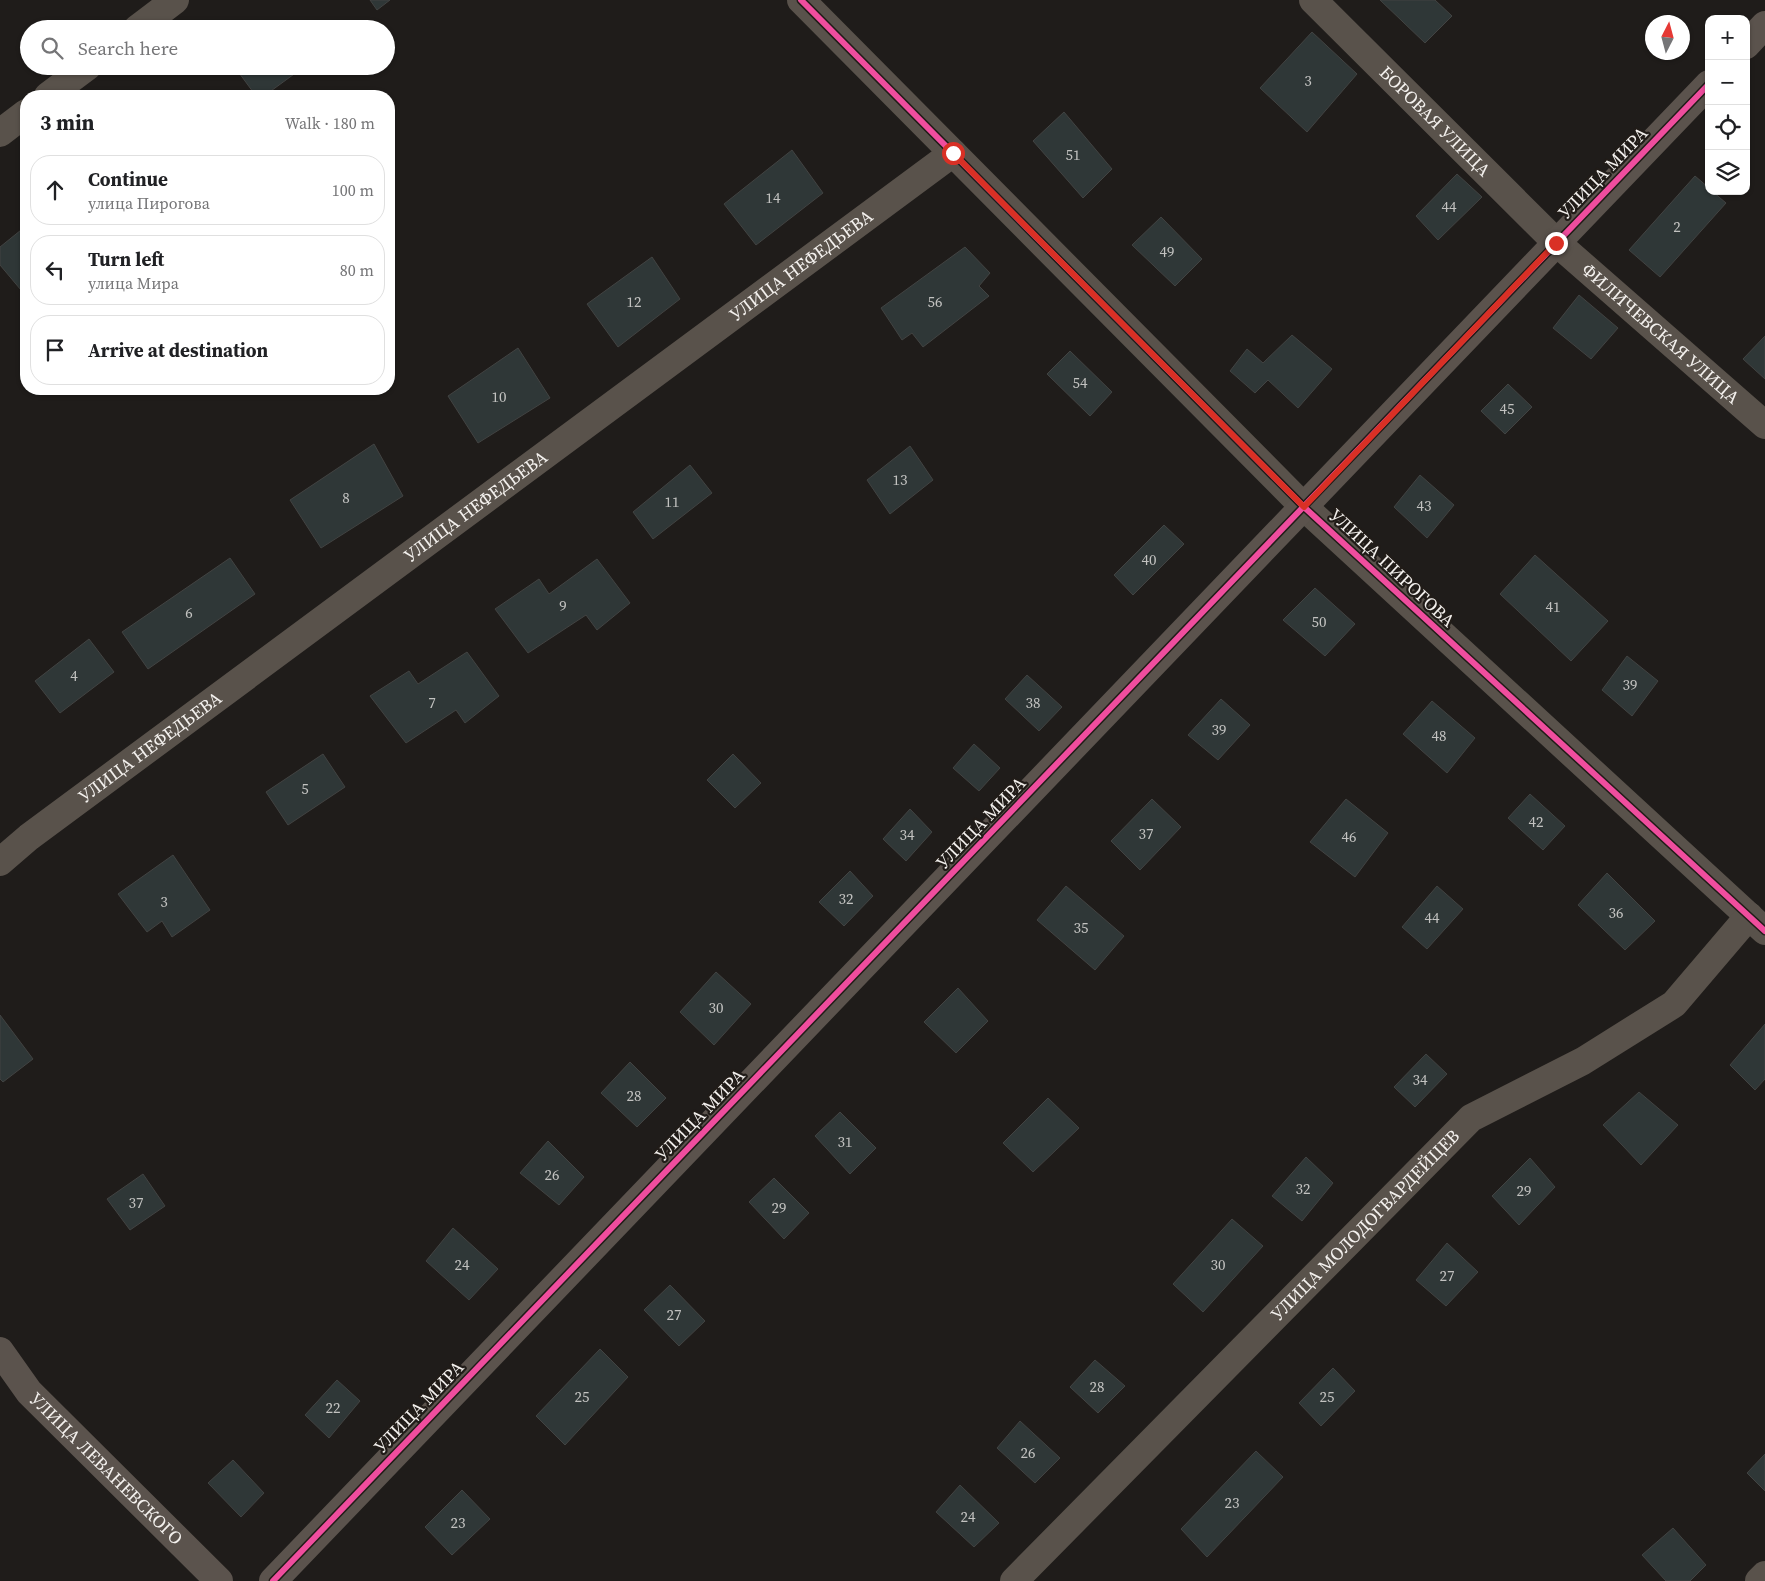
<!DOCTYPE html>
<meta charset="utf-8">
<style>
body{margin:0;font-family:"Source Serif 4",serif;background:#f6f6f6;color:#202124}
.controls{position:absolute;right:15px;top:15px;display:grid;overflow:hidden;border-radius:10px;box-shadow:0 1px 4px #0004}
.controls button{width:45px;height:45px;display:grid;place-items:center;padding:0;border:0;border-bottom:1px solid #e0e0e0;background:#fff;color:#202124;font:25px sans-serif}
.compass{position:absolute;left:1645px;top:15px;width:45px;height:45px;border-radius:50%;background:#fff;box-shadow:0 1px 4px #0004;rotate:6deg}
.stop{position:absolute;width:15px;height:15px;margin:-11px;border:4px solid #d93025;border-radius:50%;background:#fff}
.stop.end{background:#d93025;border-color:#fff;box-shadow:0 1px 5px #0008}
.list{margin:0;padding:0;list-style:none}
h2{display:flex;justify-content:space-between;align-items:center;height:65px;margin:0;padding:0 20px;font-size:21px}
h2 small{font-size:16px;font-weight:400;color:#757577}
.list li{display:grid;grid-template-columns:32px 1fr auto;gap:15px;align-items:center;box-sizing:border-box;height:70px;margin:0 10px 10px;padding:0 10px;border:1px solid #e0e0e0;border-radius:20px}
.list b{display:block;font-size:19px;white-space:nowrap}
.list p{margin:0;font-size:16px;white-space:nowrap;color:#757577}
.list em{font-size:16px;font-style:normal;color:#757577}
.icon{flex:none;width:28px;height:28px;fill:none;stroke:currentColor;stroke-width:2;stroke-linecap:round;stroke-linejoin:round}
.map{position:relative;flex:none;width:1765px;height:1581px;overflow:hidden}
.search{position:absolute;background:#fff;box-shadow:0 1px 4px #0004;left:20px;top:20px;width:375px;height:55px;display:flex;align-items:center;gap:12px;box-sizing:border-box;padding:0 18px;border-radius:28px;color:#757577;font-size:19px}
.panel{position:absolute;background:#fff;box-shadow:0 1px 4px #0004;left:20px;top:90px;width:375px;height:305px;border-radius:20px}
.map>svg:first-child{display:block}
</style>
<div class="map">
<svg width="1765" height="1581" viewBox="0 0 1765 1581">
<rect width="100%" height="100%" fill="#1f1c1a"/>
<g fill="#2f3737" stroke="#424342">
<path d="M370 0H390L377 10Z"/>
<path d="M1380 0H1435L1452 16 1425 43Z"/>
<path d="M1312 32 1357 74 1307 132 1260 88Z"/>
<path d="M234 66H299L301 69 264 96H256Z"/>
<path d="M1064 112 1112 169 1083 198 1033 141Z"/>
<path d="M792 150 823 193 756 245 724 204Z"/>
<path d="M1457 174 1482 197 1438 240 1416 216Z"/>
<path d="M1695 176 1709 188V191H1712L1726 203 1660 277 1629 250Z"/>
<path d="M1161 217 1202 259 1175 286 1132 245Z"/>
<path d="M26 226V296L0 265V247Z"/>
<path d="M965 247 990 273 979 286 989 296 923 347 912 333 902 340 881 308Z"/>
<path d="M652 257 680 299 618 347 587 304Z"/>
<path d="M1579 295 1618 328 1591 359 1553 328Z"/>
<path d="M1292 335 1332 369 1298 408 1268 380 1255 393 1230 371 1247 349 1263 363Z"/>
<path d="M1765 336V379L1743 359Z"/>
<path d="M518 348 550 398 478 443 448 396Z"/>
<path d="M1070 351 1112 392 1090 416 1047 374Z"/>
<path d="M1508 384 1532 407 1505 434 1481 411Z"/>
<path d="M374 444 403 496 321 548 290 500Z"/>
<path d="M910 446 933 480 890 514 867 480Z"/>
<path d="M690 465 712 493 653 539 633 512Z"/>
<path d="M1420 475 1454 505 1427 538 1394 507Z"/>
<path d="M1164 525 1184 544 1133 595 1114 575Z"/>
<path d="M1535 555 1608 621 1571 661 1500 594Z"/>
<path d="M230 558 255 594 148 669 122 632Z"/>
<path d="M597 559 630 603 597 630 586 615 528 653 495 609 539 579 549 594Z"/>
<path d="M1315 588 1355 624 1325 656 1283 620Z"/>
<path d="M89 639 114 672 60 713 35 681Z"/>
<path d="M467 652 499 696 465 723 456 710 406 743 370 696 409 671 418 684Z"/>
<path d="M1627 656 1658 681 1632 716 1602 690Z"/>
<path d="M1027 675 1062 707 1039 731 1005 699Z"/>
<path d="M1221 699 1250 725 1218 760 1188 735Z"/>
<path d="M1432 701 1475 738 1447 773 1403 734Z"/>
<path d="M974 744 1000 768 979 791 953 768Z"/>
<path d="M323 754 345 787 288 825 266 792Z"/>
<path d="M733 754 761 783 735 808 707 780Z"/>
<path d="M1530 794 1565 826 1543 850 1508 818Z"/>
<path d="M1152 799 1181 827 1140 870 1111 841Z"/>
<path d="M1346 799 1388 833 1355 877 1310 842Z"/>
<path d="M910 809 932 832 906 861 883 839Z"/>
<path d="M173 855 210 910 172 937 162 921 147 932 118 894Z"/>
<path d="M850 871 873 896 844 926 819 902Z"/>
<path d="M1607 873 1655 921 1625 950 1578 905Z"/>
<path d="M1066 886 1124 936 1095 970 1037 920Z"/>
<path d="M1437 886 1463 909 1427 949 1402 927Z"/>
<path d="M716 972 751 1004 714 1045 680 1012Z"/>
<path d="M958 988 988 1021 956 1053 924 1022Z"/>
<path d="M0 1015 33 1059 3 1082 0 1079Z"/>
<path d="M1765 1024V1079L1755 1090 1730 1065Z"/>
<path d="M1426 1054 1447 1074 1415 1107 1394 1087Z"/>
<path d="M630 1062 666 1098 637 1127 601 1093Z"/>
<path d="M1639 1092 1678 1125 1641 1165 1603 1125Z"/>
<path d="M1048 1098 1079 1128 1033 1172 1003 1143Z"/>
<path d="M840 1112 876 1148 850 1174 815 1136Z"/>
<path d="M548 1141 584 1177 559 1205 520 1173Z"/>
<path d="M1306 1157 1333 1183 1302 1221 1272 1196Z"/>
<path d="M1530 1158 1555 1187 1519 1225 1492 1196Z"/>
<path d="M143 1174 165 1206 130 1230 107 1199Z"/>
<path d="M774 1178 809 1213 784 1239 749 1202Z"/>
<path d="M1232 1219 1263 1246 1203 1312 1173 1284Z"/>
<path d="M453 1228 498 1269 469 1300 426 1261Z"/>
<path d="M1447 1243 1478 1272 1446 1306 1416 1280Z"/>
<path d="M670 1285 705 1321 679 1346 644 1310Z"/>
<path d="M600 1349 628 1377 565 1445 536 1416Z"/>
<path d="M1095 1360 1125 1386 1098 1413 1070 1387Z"/>
<path d="M1333 1368 1355 1391 1321 1426 1299 1403Z"/>
<path d="M337 1380 360 1401 329 1438 305 1415Z"/>
<path d="M1020 1421 1060 1458 1035 1483 997 1448Z"/>
<path d="M1256 1451 1283 1477 1207 1557 1181 1529Z"/>
<path d="M1765 1454V1491L1747 1473Z"/>
<path d="M233 1460 264 1493 241 1517 208 1483Z"/>
<path d="M960 1485 999 1523 974 1547 936 1512Z"/>
<path d="M462 1490 490 1519 452 1555 425 1527Z"/>
<path d="M1673 1528 1706 1565 1690 1581H1666L1642 1555Z"/>
</g>
<g fill="none" stroke-linecap="round" stroke-linejoin="round">
<g stroke="#59524b" stroke-width="28">
<path d="M801 0 1304 507 1765 931"/>
<path id="s1" d="M1313 0 1557 243 1765 425"/>
<path d="M137 29 175 0"/>
<path d="M48 96 88 66"/>
<path d="M0 133 26 113"/>
<path id="s2" d="M0 862 29 837 953 153"/>
<path id="s3" d="M1014 1581 1471 1118 1583 1061 1674 1004 1749 916"/>
<path d="M1759 1581 1765 1575"/>
</g>
<g stroke="#5b534d" stroke-width="28">
<path d="M1746 45 1765 25"/>
<path id="s4" d="M0 1351 29 1392 219 1581"/>
<path d="M273 1581 1709 84"/>
</g>
<g stroke="#211c18" stroke-width="9">
<g id="cycleway">
<path d="M801 0 1304 507 1765 931"/>
<path d="M273 1581 1709 84"/>
</g>
</g>
<use href="#cycleway" stroke="#ef4d9e" stroke-width="6"/>
</g>
<g fill="none" stroke-linecap="round" stroke-linejoin="round">
<path stroke="#d93025" stroke-width="6" d="M953 153 1304 507 1556 243"/>
</g>
<g text-anchor="middle" stroke-width="4.5" stroke-linejoin="round" paint-order="stroke">
<g font-size="15" fill="#c2c2c0">
<text x="1308" y="86">3</text>
<text x="1073" y="160">51</text>
<text x="773" y="203">14</text>
<text x="1449" y="212">44</text>
<text x="1677" y="232">2</text>
<text x="1167" y="257">49</text>
<text x="634" y="307">12</text>
<text x="935" y="307">56</text>
<text x="1080" y="388">54</text>
<text x="499" y="402">10</text>
<text x="1507" y="414">45</text>
<text x="900" y="485">13</text>
<text x="346" y="503">8</text>
<text x="672" y="507">11</text>
<text x="1424" y="511">43</text>
<text x="1149" y="565">40</text>
<text x="563" y="611">9</text>
<text x="1553" y="612">41</text>
<text x="189" y="618">6</text>
<text x="1319" y="627">50</text>
<text x="74" y="681">4</text>
<text x="1630" y="690">39</text>
<text x="432" y="708">7</text>
<text x="1033" y="708">38</text>
<text x="1219" y="735">39</text>
<text x="1439" y="741">48</text>
<text x="305" y="794">5</text>
<text x="1536" y="827">42</text>
<text x="1146" y="839">37</text>
<text x="907" y="840">34</text>
<text x="1349" y="842">46</text>
<text x="846" y="904">32</text>
<text x="164" y="907">3</text>
<text x="1616" y="918">36</text>
<text x="1432" y="923">44</text>
<text x="1081" y="933">35</text>
<text x="716" y="1013">30</text>
<text x="1420" y="1085">34</text>
<text x="634" y="1101">28</text>
<text x="845" y="1147">31</text>
<text x="552" y="1180">26</text>
<text x="1303" y="1194">32</text>
<text x="1524" y="1196">29</text>
<text x="136" y="1208">37</text>
<text x="779" y="1213">29</text>
<text x="462" y="1270">24</text>
<text x="1218" y="1270">30</text>
<text x="1447" y="1281">27</text>
<text x="674" y="1320">27</text>
<text x="1097" y="1392">28</text>
<text x="582" y="1402">25</text>
<text x="1327" y="1402">25</text>
<text x="333" y="1413">22</text>
<text x="1028" y="1458">26</text>
<text x="1232" y="1508">23</text>
<text x="968" y="1522">24</text>
<text x="458" y="1528">23</text>
</g>
<g font-size="18" fill="#f3f0ed" stroke="#211c18">
<text dy="6" stroke="none"><textPath href="#s1" startOffset="172">БОРОВАЯ УЛИЦА</textPath></text>
<text transform="translate(1603 173) rotate(-46)" y="6">УЛИЦА МИРА</text>
<text dy="6" stroke="none"><textPath href="#s2" startOffset="999">УЛИЦА НЕФЕДЬЕВА</textPath></text>
<text dy="6" stroke="none"><textPath href="#s1" startOffset="482">ФИЛИЧЕВСКАЯ УЛИЦА</textPath></text>
<text dy="6" stroke="none"><textPath href="#s2" startOffset="594">УЛИЦА НЕФЕДЬЕВА</textPath></text>
<text transform="translate(1392 568) rotate(43)" y="6">УЛИЦА ПИРОГОВА</text>
<text dy="6" stroke="none"><textPath href="#s2" startOffset="189">УЛИЦА НЕФЕДЬЕВА</textPath></text>
<text transform="translate(981 823) rotate(-46)" y="6">УЛИЦА МИРА</text>
<text transform="translate(700 1115) rotate(-46)" y="6">УЛИЦА МИРА</text>
<text dy="6" stroke="none"><textPath href="#s3" startOffset="500">УЛИЦА МОЛОДОГВАРДЕЙЦЕВ</textPath></text>
<text transform="translate(419 1407) rotate(-46)" y="6">УЛИЦА МИРА</text>
<text dy="6" stroke="none"><textPath href="#s4" startOffset="159">УЛИЦА ЛЕВАНЕВСКОГО</textPath></text>
</g>
</g>
</svg>
<div class="controls">
<button>+</button>
<button>−</button>
<button><svg class="icon" aria-label="locate" viewBox="0 0 24 24"><circle cx="12" cy="12" r="6"/><path d="M12 2v4M12 18v4M2 12h4M18 12h4"/></svg></button>
<button><svg class="icon" aria-label="layers" viewBox="0 0 24 24"><path d="M12 4l9 5-9 5-9-5zM3 14l9 5 9-5"/></svg></button>
</div>
<svg class="compass" viewBox="-18 -18 36 36"><path d="M0-13l5 13h-10z" fill="#e53935"/><path d="M0 13l5-13h-10z" fill="#757577"/></svg>
<div class="stop" style="left:953px;top:153px"></div>
<div class="stop end" style="left:1556px;top:243px"></div>
<div class="search"><svg class="icon" aria-label="search" viewBox="0 0 24 24"><circle cx="10" cy="10" r="6"/><path d="M15 15l6 6"/></svg>Search here</div>
<section class="panel">
<h2>3 min<small>Walk · 180 m</small></h2>
<ul class="list">
<li><svg class="icon" aria-label="ahead" viewBox="0 0 24 24"><path d="M12 20V5M6 11l6-6 6 6"/></svg><div><b>Continue</b><p>улица Пирогова</p></div><em>100 m</em></li>
<li><svg class="icon" aria-label="left" viewBox="0 0 24 24"><path d="M17 20v-9H6M10 6l-5 5 5 5"/></svg><div><b>Turn left</b><p>улица Мира</p></div><em>80 m</em></li>
<li><svg class="icon" aria-label="arrive" viewBox="0 0 24 24"><path d="M6 21V4h12l-3 4 3 4H6"/></svg><div><b>Arrive at destination</b></div></li>
</ul>
</section>
</div>
